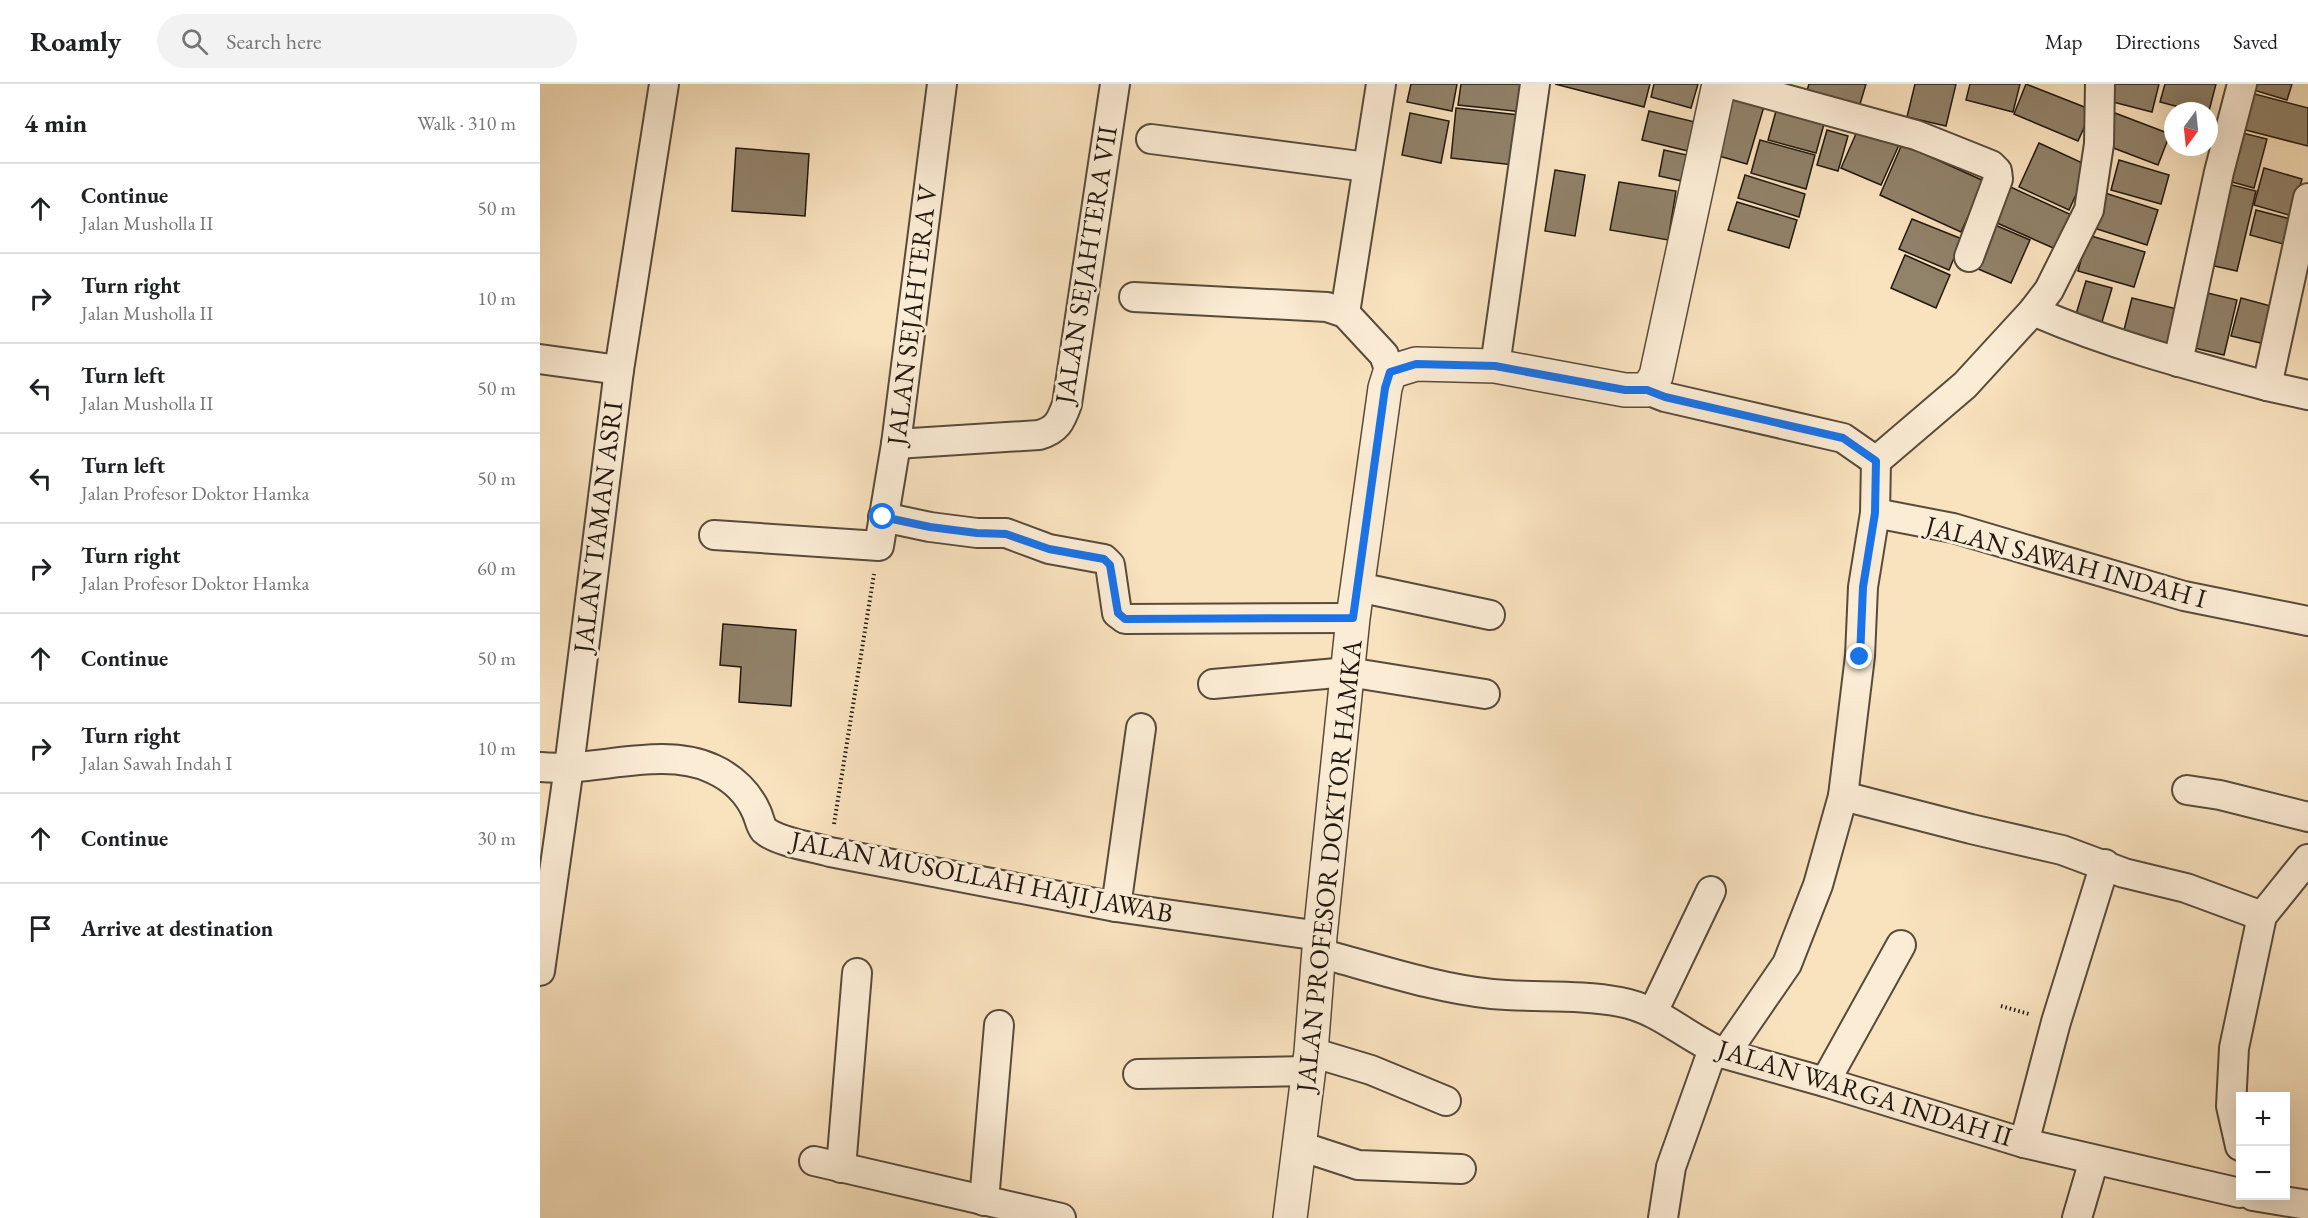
<!DOCTYPE html>
<meta charset="utf-8">
<style>
body{margin:0;font-family:"EB Garamond",serif;background:#f2f2f2;color:#202124}
.controls{position:absolute;right:18px;bottom:18px;display:grid;overflow:hidden;border-radius:0px;box-shadow:0 6px 24px #0002}
.controls button{width:54px;height:54px;display:grid;place-items:center;padding:0;border:0;border-bottom:2px solid #e0e0e0;background:#fff;color:#202124;font:30px sans-serif}
.compass{position:absolute;left:1624px;top:18px;width:54px;height:54px;border-radius:50%;background:#fff;box-shadow:0 6px 24px #0002;rotate:195deg}
.stop{position:absolute;width:18px;height:18px;margin:-14px;border:4px solid #1a73e8;border-radius:50%;background:#fff}
.stop.end{background:#1a73e8;border-color:#fff;box-shadow:0 2px 6px #0008}
.list{margin:0;padding:0;list-style:none}
h2{display:flex;justify-content:space-between;align-items:center;height:78px;margin:0;padding:0 24px;font-size:26px}
h2 small{font-size:20px;font-weight:400;color:#757577}
.list li{display:grid;grid-template-columns:39px 1fr auto;gap:18px;align-items:center;box-sizing:border-box;height:90px;padding:0 24px;border-top:2px solid #e0e0e0}
.list b{display:block;font-size:22px;white-space:nowrap}
.list p{margin:0;font-size:20px;white-space:nowrap;color:#757577}
.list em{font-size:20px;font-style:normal;color:#757577}
.icon{flex:none;width:33px;height:33px;fill:none;stroke:currentColor;stroke-width:2;stroke-linecap:round;stroke-linejoin:round}
.map{position:relative;flex:none;width:1768px;height:1134px;overflow:hidden}
header{display:flex;align-items:center;gap:36px;box-sizing:border-box;height:84px;padding:0 30px;background:#fff;border-bottom:2px solid #e0e0e0}
header strong{font-size:28px}
nav{display:flex;gap:33px;margin-inline-start:auto;font-size:21px}
.search{width:420px;height:54px;background:#f2f2f2;display:flex;align-items:center;gap:15px;box-sizing:border-box;padding:0 21px;border-radius:33px;color:#757577;font-size:22px}
main{display:flex}
aside{flex:1;background:#fff}
.map>svg:first-child{display:block}
</style>
<header>
<strong>Roamly</strong>
<div class="search"><svg class="icon" aria-label="search" viewBox="0 0 24 24"><circle cx="10" cy="10" r="6"/><path d="M15 15l6 6"/></svg>Search here</div>
<nav><a>Map</a><a>Directions</a><a>Saved</a></nav>
</header>
<main>
<aside>
<h2>4 min<small>Walk · 310 m</small></h2>
<ul class="list">
<li><svg class="icon" aria-label="ahead" viewBox="0 0 24 24"><path d="M12 20V5M6 11l6-6 6 6"/></svg><div><b>Continue</b><p>Jalan Musholla II</p></div><em>50 m</em></li>
<li><svg class="icon" aria-label="right" viewBox="0 0 24 24"><path d="M7 20v-9h11M14 6l5 5-5 5"/></svg><div><b>Turn right</b><p>Jalan Musholla II</p></div><em>10 m</em></li>
<li><svg class="icon" aria-label="left" viewBox="0 0 24 24"><path d="M17 20v-9H6M10 6l-5 5 5 5"/></svg><div><b>Turn left</b><p>Jalan Musholla II</p></div><em>50 m</em></li>
<li><svg class="icon" aria-label="left" viewBox="0 0 24 24"><path d="M17 20v-9H6M10 6l-5 5 5 5"/></svg><div><b>Turn left</b><p>Jalan Profesor Doktor Hamka</p></div><em>50 m</em></li>
<li><svg class="icon" aria-label="right" viewBox="0 0 24 24"><path d="M7 20v-9h11M14 6l5 5-5 5"/></svg><div><b>Turn right</b><p>Jalan Profesor Doktor Hamka</p></div><em>60 m</em></li>
<li><svg class="icon" aria-label="ahead" viewBox="0 0 24 24"><path d="M12 20V5M6 11l6-6 6 6"/></svg><div><b>Continue</b></div><em>50 m</em></li>
<li><svg class="icon" aria-label="right" viewBox="0 0 24 24"><path d="M7 20v-9h11M14 6l5 5-5 5"/></svg><div><b>Turn right</b><p>Jalan Sawah Indah I</p></div><em>10 m</em></li>
<li><svg class="icon" aria-label="ahead" viewBox="0 0 24 24"><path d="M12 20V5M6 11l6-6 6 6"/></svg><div><b>Continue</b></div><em>30 m</em></li>
<li><svg class="icon" aria-label="arrive" viewBox="0 0 24 24"><path d="M6 21V4h12l-3 4 3 4H6"/></svg><div><b>Arrive at destination</b></div></li>
</ul>
</aside>
<div class="map">
<svg width="1768" height="1134" viewBox="0 0 1768 1134">
<rect width="100%" height="100%" fill="#f9e2be"/>
<filter id="stains"><feTurbulence type="fractalNoise" baseFrequency=".00333" numOctaves="4"/><feColorMatrix values="0 0 0 0 .2 0 0 0 0 .09 0 0 0 0 .02 0 0 0 .5 -.17"/></filter>
<radialGradient id="worn" r=".72"><stop offset=".6" stop-color="#630" stop-opacity="0"/><stop offset="1" stop-color="#630" stop-opacity=".3"/></radialGradient>
<g fill="#91826a" stroke="#21190f" stroke-width="1.5">
<path d="M871 0H917L912 27 867 18Z"/>
<path d="M921 0H986L983 28 918 21Z"/>
<path d="M1015 0H1110L1104 23Z"/>
<path d="M1114 0H1158L1151 24 1111 13Z"/>
<path d="M1269 0H1326L1317 30 1265 13Z"/>
<path d="M1375 0H1416L1406 42 1367 33Z"/>
<path d="M1430 0H1480L1473 28 1426 16Z"/>
<path d="M1486 0 1552 26 1538 57 1474 30Z"/>
<path d="M1573 0H1619L1612 28 1569 17Z"/>
<path d="M1625 0H1676L1669 27H1654L1620 18Z"/>
<path d="M1708 0H1752L1747 16 1707 4Z"/>
<path d="M1703 7 1768 24V62L1694 43Z"/>
<path d="M1190 9 1225 19 1207 80 1172 70Z"/>
<path d="M916 24 979 31 974 81 911 74Z"/>
<path d="M1109 27 1155 38 1148 67 1102 56Z"/>
<path d="M1236 27 1284 40 1276 69 1228 56Z"/>
<path d="M870 29 909 37 901 79 862 71Z"/>
<path d="M1575 29 1630 50 1618 81 1563 60Z"/>
<path d="M1319 43 1359 61 1341 101 1301 84Z"/>
<path d="M1287 46 1308 52 1298 87 1277 81Z"/>
<path d="M1694 47 1727 55 1714 104 1681 95Z"/>
<path d="M1220 56 1275 71 1266 105 1211 89Z"/>
<path d="M1499 59 1549 82 1529 126 1479 103Z"/>
<path d="M1362 60 1444 97 1421 148 1340 111Z"/>
<path d="M196 64 269 70 265 132 192 127Z"/>
<path d="M1124 66 1147 71 1142 97 1119 92Z"/>
<path d="M1579 76 1629 91 1621 120 1571 106Z"/>
<path d="M1724 84 1762 95 1752 132 1714 121Z"/>
<path d="M1015 86 1045 91 1035 152 1005 147Z"/>
<path d="M1205 91 1265 110 1259 133 1198 114Z"/>
<path d="M1079 98 1136 107 1128 156 1070 146Z"/>
<path d="M1680 98 1716 107 1697 187 1661 179Z"/>
<path d="M1464 100 1536 133 1520 167 1448 135Z"/>
<path d="M1565 109 1618 126 1607 161 1554 144Z"/>
<path d="M1197 118 1257 136 1249 164 1188 146Z"/>
<path d="M1716 126 1758 137 1751 162 1710 151Z"/>
<path d="M1372 135 1422 155 1409 186 1359 165Z"/>
<path d="M1448 138 1490 156 1471 199 1429 181Z"/>
<path d="M1548 151 1605 168 1594 203 1538 187Z"/>
<path d="M1365 171 1410 191 1396 224 1351 204Z"/>
<path d="M1546 197 1572 204 1559 248 1533 240Z"/>
<path d="M1659 207 1697 216 1684 271 1646 262Z"/>
<path d="M1592 214 1637 225 1626 265 1582 254Z"/>
<path d="M1701 214 1738 224 1729 261 1691 252Z"/>
<path d="M183 540 256 546 251 622 199 618 201 583 180 581Z"/>
</g>
<g fill="none" stroke-linecap="round" stroke-linejoin="round">
<g stroke="#574b3b" stroke-width="32">
<g id="minor">
<path d="M1191 0 1376 51 1451 81 1457 87 1458 95 1429 173"/>
<path d="M611 55 827 83"/>
<path d="M594 213 787 223 805 229 844 271 850 288"/>
<path d="M1493 227C1568 260 1648 281 1727 302L1768 114"/>
<path d="M805 229 841 0"/>
<path d="M0 275 79 286"/>
<path d="M1638 278 1679 88 1702 0"/>
<path d="M955 282 995 0"/>
<path d="M1727 302 1768 311"/>
<path d="M1107 306 1125 313 1303 354 1336 377"/>
<path d="M356 360 499 351C517 346 521 337 527 320L575 0"/>
<path d="M1336 377 1425 301 1493 227 1509 206 1549 126 1559 60 1560 0"/>
<path d="M1335 429 1413 444 1644 512 1768 537"/>
<path d="M343 433 390 443 437 449H466L509 465 564 475 570 481 577 529 585 535 813 534"/>
<path d="M174 451 339 462 356 360 402 0"/>
<path d="M818 503 950 531"/>
<path d="M673 600 808 588 945 610"/>
<path d="M0 683C53 689 122 661 173 685 193 694 209 710 217 729 219 734 221 743 224 746 237 758 273 763 290 768L576 823 780 852"/>
<path d="M1647 706 1680 711 1768 733"/>
<path d="M1303 712 1431 745 1522 766 1584 789 1646 804 1722 832"/>
<path d="M576 823 601 644"/>
<path d="M779 869C836 884 894 904 952 910 994 914 1038 910 1080 918 1120 925 1148 955 1185 970L1285 998 1484 1059 1700 1109"/>
<path d="M0 887 29 683 79 286 124 0"/>
<path d="M1113 928 1171 807"/>
<path d="M771 968 831 986 906 1017"/>
<path d="M1185 970 1247 880 1278 801 1303 712 1320 572 1323 503 1335 429 1336 377"/>
<path d="M598 990 769 987"/>
<path d="M1285 998 1361 861"/>
<path d="M1484 1059 1516 938 1565 780"/>
<path d="M760 1062 818 1081 921 1085"/>
<path d="M1700 1062 1691 1022 1694 964 1722 832 1768 775"/>
<path d="M274 1077 521 1134"/>
<path d="M301 1084 317 889"/>
<path d="M1713 1112 1768 1121"/>
<path d="M444 1117 459 941"/>
<path d="M1123 1134 1131 1083 1173 965"/>
<path d="M1537 1134 1554 1076"/>
</g>
</g>
<g stroke="#574b3b" stroke-width="36">
<path id="tertiary" d="M750 1134 771 968 780 852 813 534 845 304 850 288 876 280 955 282 1085 306H1107L1116 292 1179 0"/>
</g>
<g stroke="#21190f" stroke-width="4" stroke-dasharray="1.5 3" stroke-linecap="butt">
<path d="M294 740 334 490"/>
<path d="M1461 922 1489 930"/>
</g>
<use href="#minor" stroke="#fbecd5" stroke-width="28"/>
<use href="#tertiary" stroke="#fbecd5" stroke-width="33"/>
</g>
<g fill="none" stroke-linecap="round" stroke-linejoin="round">
<path stroke="#1a73e8" stroke-width="8" d="M343 433 390 443 437 449 466 450 509 465 564 475 570 481 578 529 585 535 813 534 845 304 850 288 876 280 955 282 1085 306H1107L1125 313 1303 354 1336 377 1335 429 1323 503 1320 573"/>
</g>
<g text-anchor="middle" stroke-width="6" stroke-linejoin="round" paint-order="stroke">
<g font-size="27" fill="#21190f" stroke="#fbecd5">
<text transform="translate(546 181) rotate(-81)" y="9">JALAN SEJAHTERA VII</text>
<text transform="translate(372 231) rotate(-83)" y="9">JALAN SEJAHTERA V</text>
<text transform="translate(58 443) rotate(-83)" y="9">JALAN TAMAN ASRI</text>
<text transform="translate(1526 478) rotate(15)" y="9">JALAN SAWAH INDAH I</text>
<text transform="translate(789 782) rotate(-84)" y="9">JALAN PROFESOR DOKTOR HAMKA</text>
<text transform="translate(442 793) rotate(11)" y="9">JALAN MUSOLLAH HAJI JAWAB</text>
<text transform="translate(1325 1009) rotate(17)" y="9">JALAN WARGA INDAH II</text>
</g>
</g>
<rect width="100%" height="100%" filter="url(#stains)"/>
<rect width="100%" height="100%" fill="url(#worn)"/>
</svg>
<div class="controls">
<button>+</button>
<button>−</button>
</div>
<svg class="compass" viewBox="-18 -18 36 36"><path d="M0-13l5 13h-10z" fill="#e53935"/><path d="M0 13l5-13h-10z" fill="#757577"/></svg>
<div class="stop" style="left:343px;top:433px"></div>
<div class="stop end" style="left:1320px;top:573px"></div>
</div>
</main>
